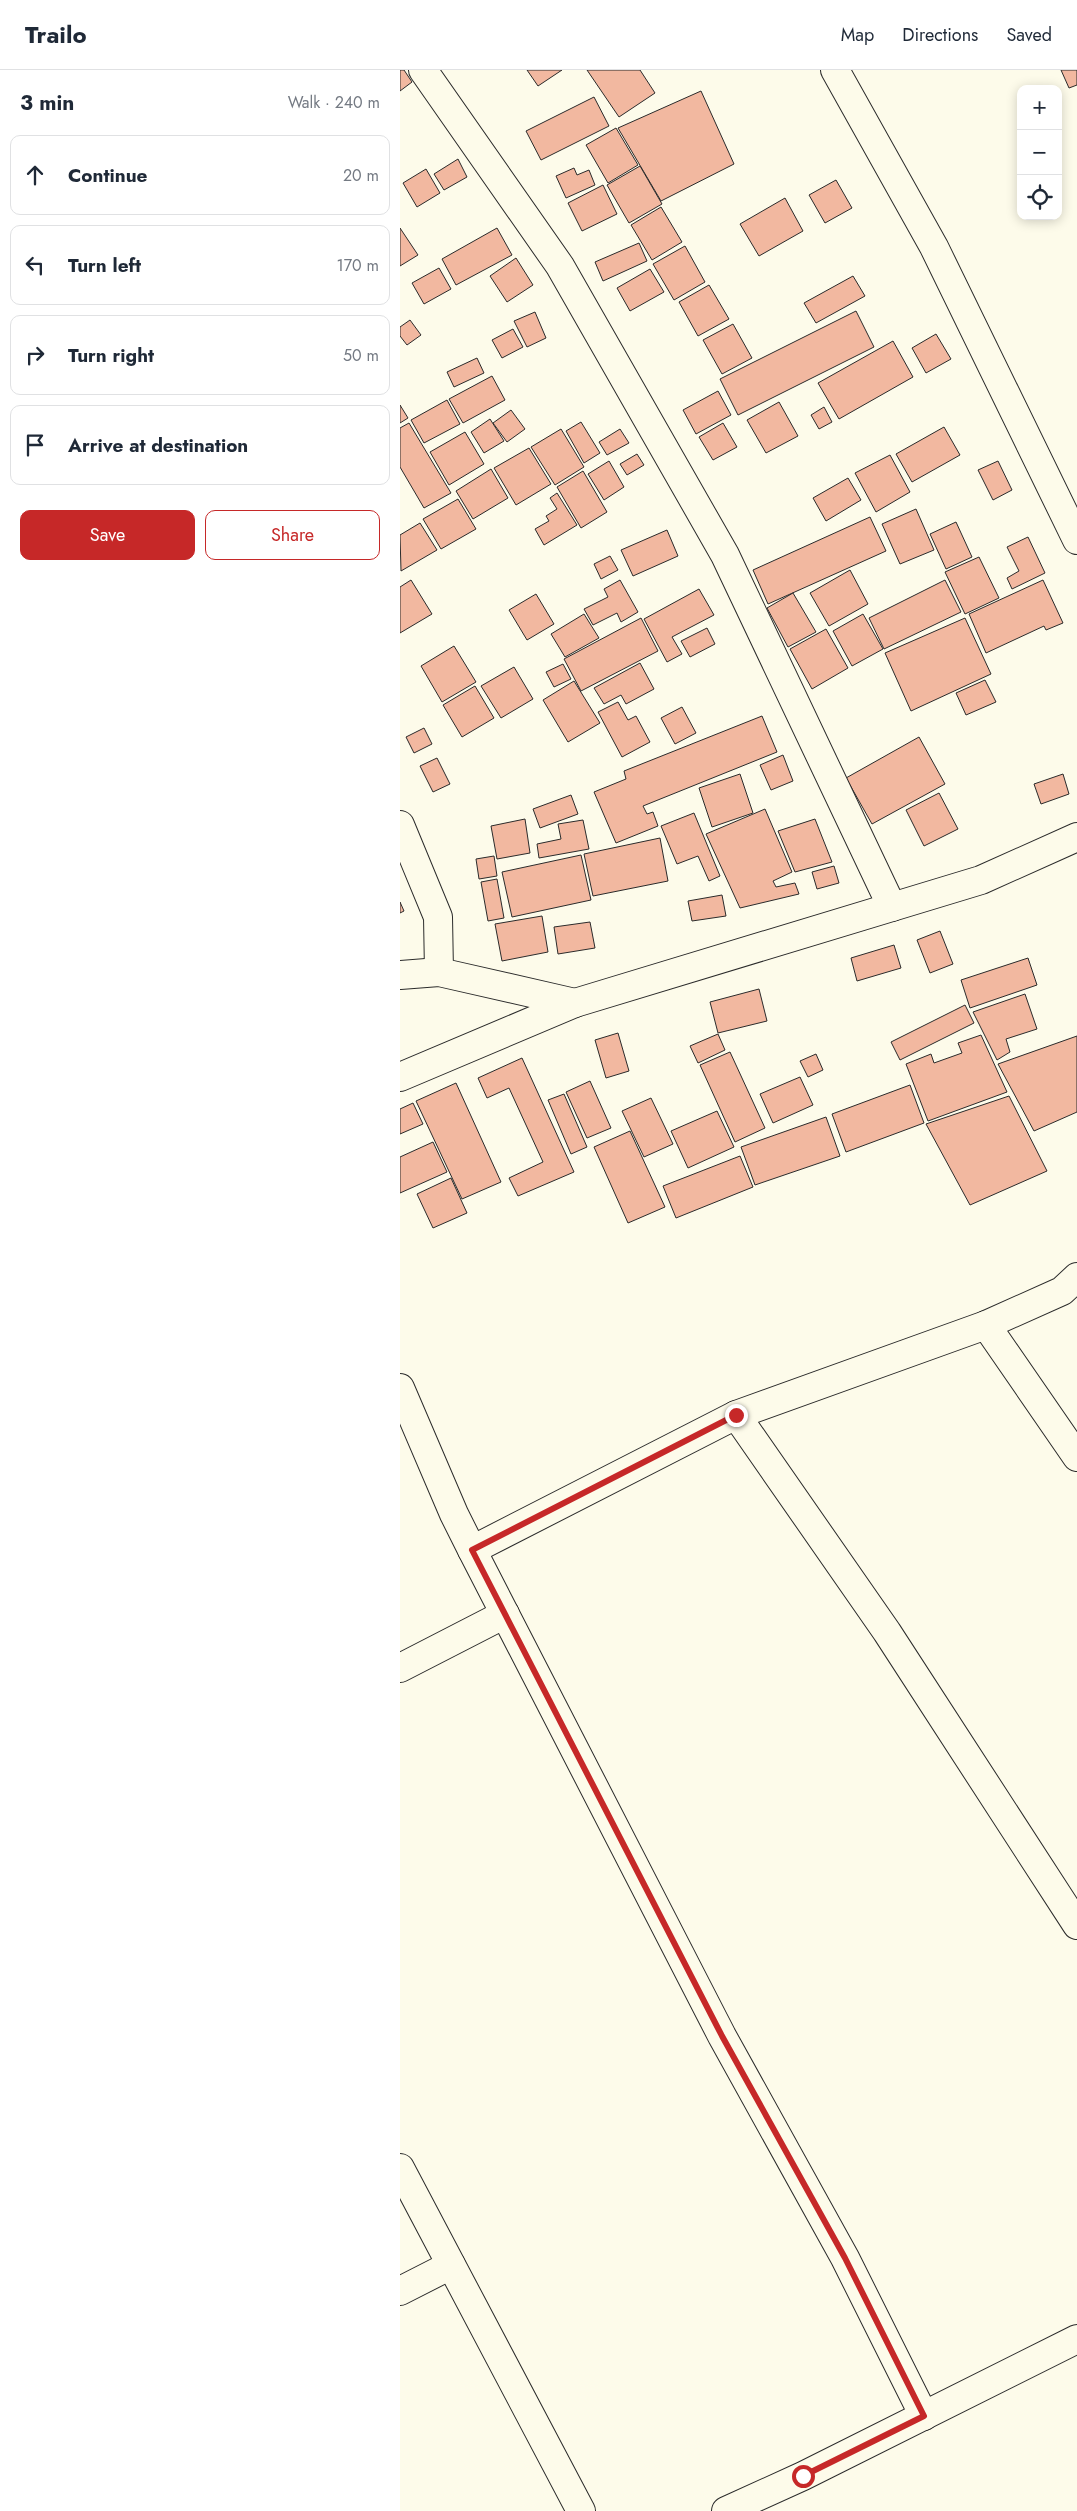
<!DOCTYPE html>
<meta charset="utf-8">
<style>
body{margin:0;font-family:Jost,sans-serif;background:#f2f2f3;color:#1f2937}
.controls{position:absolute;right:15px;top:15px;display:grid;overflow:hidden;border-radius:10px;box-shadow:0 2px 12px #0003}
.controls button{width:45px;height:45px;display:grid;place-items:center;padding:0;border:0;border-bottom:1px solid #e0e1e3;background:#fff;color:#1f2937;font:25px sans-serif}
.stop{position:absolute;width:15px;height:15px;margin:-11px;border:4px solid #c62828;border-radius:50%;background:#fff}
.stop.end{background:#c62828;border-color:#fff;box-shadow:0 1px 5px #0008}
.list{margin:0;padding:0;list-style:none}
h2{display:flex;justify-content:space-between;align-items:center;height:65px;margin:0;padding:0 20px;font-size:21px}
h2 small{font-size:16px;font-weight:400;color:#747a83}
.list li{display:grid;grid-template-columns:32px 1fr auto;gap:15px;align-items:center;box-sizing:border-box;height:80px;margin:0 10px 10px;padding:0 10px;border:1px solid #e0e1e3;border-radius:10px}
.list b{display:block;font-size:19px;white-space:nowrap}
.list em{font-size:16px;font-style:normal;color:#747a83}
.actions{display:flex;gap:10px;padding:15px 20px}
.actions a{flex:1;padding:11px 0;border:1px solid #c62828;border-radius:10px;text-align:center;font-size:18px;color:#c62828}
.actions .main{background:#c62828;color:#fff}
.icon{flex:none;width:28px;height:28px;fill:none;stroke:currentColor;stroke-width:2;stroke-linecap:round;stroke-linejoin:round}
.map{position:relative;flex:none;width:677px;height:2441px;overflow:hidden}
header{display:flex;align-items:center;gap:30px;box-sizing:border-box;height:70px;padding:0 25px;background:#fff;border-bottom:1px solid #e0e1e3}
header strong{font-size:24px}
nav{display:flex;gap:28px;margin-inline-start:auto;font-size:18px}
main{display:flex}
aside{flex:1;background:#fff}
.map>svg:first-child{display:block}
</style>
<header>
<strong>Trailo</strong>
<nav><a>Map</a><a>Directions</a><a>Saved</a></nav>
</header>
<main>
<aside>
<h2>3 min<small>Walk · 240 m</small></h2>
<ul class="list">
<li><svg class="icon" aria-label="ahead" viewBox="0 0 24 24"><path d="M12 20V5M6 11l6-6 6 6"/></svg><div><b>Continue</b></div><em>20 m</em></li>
<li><svg class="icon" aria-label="left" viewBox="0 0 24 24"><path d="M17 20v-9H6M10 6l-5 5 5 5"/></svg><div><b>Turn left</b></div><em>170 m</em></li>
<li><svg class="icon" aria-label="right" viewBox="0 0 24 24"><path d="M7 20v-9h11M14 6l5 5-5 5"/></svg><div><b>Turn right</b></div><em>50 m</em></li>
<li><svg class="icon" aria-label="arrive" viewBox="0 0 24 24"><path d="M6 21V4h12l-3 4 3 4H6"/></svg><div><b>Arrive at destination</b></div></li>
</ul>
<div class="actions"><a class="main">Save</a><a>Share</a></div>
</aside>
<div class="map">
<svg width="677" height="2441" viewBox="0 0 677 2441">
<rect width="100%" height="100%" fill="#fdfbea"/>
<g fill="#f2b8a0" stroke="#2b2b2b">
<path d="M0 0H4L12 12 0 21Z"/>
<path d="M127 0H162L138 16Z"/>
<path d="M187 0H240L255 23 219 47Z"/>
<path d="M661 0H677V15L669 18Z"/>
<path d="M301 21 334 94 261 131 218 58Z"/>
<path d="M194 27 209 56 141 90 126 61Z"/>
<path d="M216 58 238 95 208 113 186 75Z"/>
<path d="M58 89 67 107 44 120 34 104Z"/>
<path d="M240 96 262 134 229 153 207 115Z"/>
<path d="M174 98 177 105 189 100 195 115 166 128 156 106Z"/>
<path d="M26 99 40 123 17 137 3 113Z"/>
<path d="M436 110 452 138 425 153 409 125Z"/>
<path d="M203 115 217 144 182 161 168 133Z"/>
<path d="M385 128 403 161 359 186 340 154Z"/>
<path d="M261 137 282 172 252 190 231 155Z"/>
<path d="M0 158 18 185 0 196Z"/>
<path d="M97 158 112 185 56 215 42 189Z"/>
<path d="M239 173 247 191 203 211 195 192Z"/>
<path d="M285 176 305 212 274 230 253 194Z"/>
<path d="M116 188 133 215 107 232 90 206Z"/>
<path d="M39 198 51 219 24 234 12 213Z"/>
<path d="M250 199 264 222 230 241 217 218Z"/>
<path d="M453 206 465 226 416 253 404 233Z"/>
<path d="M309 215 329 249 298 266 279 232Z"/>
<path d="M456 241 474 277 338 345 320 309Z"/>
<path d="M135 242 146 268 127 277 114 251Z"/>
<path d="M10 250 21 265 7 275 0 266V257Z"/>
<path d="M333 254 352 288 322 304 303 270Z"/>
<path d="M113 259 123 277 102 288 92 270Z"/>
<path d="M536 264 551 289 526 303 512 278Z"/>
<path d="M493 271 513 307 439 349 418 313Z"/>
<path d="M77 288 84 303 54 317 47 302Z"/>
<path d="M92 306 105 330 63 353 49 329Z"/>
<path d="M318 321 331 345 296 364 283 340Z"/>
<path d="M47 330 60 354 24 373 11 350Z"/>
<path d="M379 332 398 366 366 383 347 350Z"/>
<path d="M0 335 8 348 0 353Z"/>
<path d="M424 337 432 352 419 359 411 345Z"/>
<path d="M111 340 125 359 107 372 93 353Z"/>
<path d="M90 349 104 371 84 383 71 362Z"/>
<path d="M181 352 200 383 184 393 166 361Z"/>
<path d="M9 353 51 423 24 438 0 397V358Z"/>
<path d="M323 353 337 377 313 390 299 367Z"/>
<path d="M544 357 560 385 512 412 496 384Z"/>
<path d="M161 359 184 397 155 415 131 377Z"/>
<path d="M220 359 229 373 207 385 199 372Z"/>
<path d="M65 362 84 394 49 415 30 382Z"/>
<path d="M129 378 151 414 116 435 94 398Z"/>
<path d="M237 384 244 395 227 405 220 394Z"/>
<path d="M490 385 510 422 476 442 455 403Z"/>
<path d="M209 391 224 417 204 430 188 404Z"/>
<path d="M598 391 612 420 593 430 578 400Z"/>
<path d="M91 399 108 428 73 449 56 421Z"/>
<path d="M183 401 207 442 181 458 157 417Z"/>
<path d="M448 408 461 430 426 451 413 428Z"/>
<path d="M157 423 177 455 144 475 135 459 149 451 146 446 157 439 150 428Z"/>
<path d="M58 429 76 459 41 479 23 449Z"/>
<path d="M516 439 534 480 500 494 482 454Z"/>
<path d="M470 447 486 481 368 534 353 500Z"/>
<path d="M556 452 572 487 546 499 530 464Z"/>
<path d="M20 453 37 480 1 501 0 465Z"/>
<path d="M267 460 278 486 233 506 221 480Z"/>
<path d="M628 467 645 503 612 519 607 508 619 501 607 477Z"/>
<path d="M210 486 218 500 201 509 194 494Z"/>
<path d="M579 487 599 528 565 544 545 502Z"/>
<path d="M450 500 468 534 429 556 410 523Z"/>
<path d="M11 510 32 544 0 563V517Z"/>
<path d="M220 510 238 542 221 552 217 543 193 555 184 539 208 527 204 519Z"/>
<path d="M545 510 561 542 484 579 469 548Z"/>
<path d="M643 510 663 553 646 560 644 556 586 583 569 544Z"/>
<path d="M299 519 314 545 272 567 282 584 267 592 244 549Z"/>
<path d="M393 523 416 562 388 577 367 538Z"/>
<path d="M136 524 154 554 127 570 109 540Z"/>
<path d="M184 544 199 568 165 587 151 564Z"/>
<path d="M463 544 483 579 452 596 433 561Z"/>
<path d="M241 548 258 581 181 621 164 589Z"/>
<path d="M565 548 591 604 511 641 485 583Z"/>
<path d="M307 558 315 574 290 587 281 571Z"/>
<path d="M426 559 448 598 412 619 390 579Z"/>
<path d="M54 576 76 612 42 632 21 596Z"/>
<path d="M240 593 254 619 226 634 221 625 204 634 194 618Z"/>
<path d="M163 594 171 609 154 617 146 602Z"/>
<path d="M114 597 133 629 101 648 81 616Z"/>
<path d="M585 610 596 632 566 645 556 623Z"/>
<path d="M174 611 200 653 168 672 143 630Z"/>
<path d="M75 616 94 648 62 667 43 635Z"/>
<path d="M218 632 228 650 236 646 250 672 222 687 198 642Z"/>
<path d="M282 637 296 663 275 674 261 648Z"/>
<path d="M362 646 377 682 243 736 247 744 253 742 258 756 216 773 194 722 226 709 224 701Z"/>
<path d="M24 658 32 674 14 683 6 667Z"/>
<path d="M519 667 545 714 472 754 446 708Z"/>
<path d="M383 685 393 711 371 720 360 695Z"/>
<path d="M37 688 50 714 33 722 20 696Z"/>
<path d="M340 704 353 743 312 757 299 718Z"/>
<path d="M663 704 669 724 641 734 634 714Z"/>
<path d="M539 723 558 759 524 776 506 740Z"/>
<path d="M171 725 178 744 140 758 133 739Z"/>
<path d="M365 739 392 802 373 811 376 817 395 813 399 824 340 838 306 764Z"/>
<path d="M294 743 320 806 309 811 298 786 277 794 261 756Z"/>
<path d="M125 749 130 783 97 789 91 756Z"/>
<path d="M415 749 432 792 395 802 378 761Z"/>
<path d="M183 750 189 779 139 788 137 774 161 769 158 754Z"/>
<path d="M260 768 268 811 193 826 184 784Z"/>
<path d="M181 785 191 830 112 847 102 802Z"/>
<path d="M94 786 97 806 79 809 76 789Z"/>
<path d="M434 796 439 813 417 819 412 802Z"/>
<path d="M97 809 104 848 88 851 81 812Z"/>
<path d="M322 825 326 846 292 851 288 831Z"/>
<path d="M0 832 4 841 0 843Z"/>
<path d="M142 846 148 882 102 891 95 854Z"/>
<path d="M190 852 195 878 158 884 154 857Z"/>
<path d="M540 861 553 894 530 903 517 870Z"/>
<path d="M494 875 501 898 457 911 451 888Z"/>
<path d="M628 888 637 915 570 938 561 910Z"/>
<path d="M359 919 367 951 318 963 310 932Z"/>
<path d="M625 924 637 959 606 969 610 982 597 990 573 942Z"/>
<path d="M565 935 574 953 500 990 491 972Z"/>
<path d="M218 963 229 1001 206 1008 195 970Z"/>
<path d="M318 964 325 980 298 993 290 976Z"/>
<path d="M581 965 607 1022 528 1051 506 994 531 984 534 993 562 983 558 973Z"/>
<path d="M677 966V1042L634 1061 598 994Z"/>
<path d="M330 982 365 1058 335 1072 300 995Z"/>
<path d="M416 984 423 1000 408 1007 400 991Z"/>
<path d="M122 988 174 1102 118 1126 109 1108 143 1092 109 1018 87 1028 78 1008Z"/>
<path d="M400 1007 413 1035 373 1053 360 1024Z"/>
<path d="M190 1011 211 1058 187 1068 166 1022Z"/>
<path d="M56 1013 101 1112 62 1129 16 1031Z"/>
<path d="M510 1015 524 1053 446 1082 432 1044Z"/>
<path d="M164 1024 187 1077 171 1084 148 1030Z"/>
<path d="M609 1026 647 1101 570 1135 526 1054Z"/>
<path d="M251 1028 273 1074 244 1087 222 1041Z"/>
<path d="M13 1033 23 1054 0 1064V1039Z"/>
<path d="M317 1041 334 1077 288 1098 271 1061Z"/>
<path d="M426 1047 440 1086 355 1115 341 1077Z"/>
<path d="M230 1061 265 1137 228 1153 194 1077Z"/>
<path d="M33 1072 47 1102 0 1123V1087Z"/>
<path d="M340 1086 353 1117 276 1148 263 1116Z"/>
<path d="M51 1108 67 1143 33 1158 17 1124Z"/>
</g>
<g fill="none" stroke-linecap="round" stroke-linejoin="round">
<g stroke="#2b2b2b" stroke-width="30">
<g id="minor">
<path d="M23 0 160 196 325 485 492 837"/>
<path d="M435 0 534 177 677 470"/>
<path d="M0 755 38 847 39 902"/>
<path d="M0 905 39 902 175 933"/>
<path d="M0 1007 175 933 581 810 677 767"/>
<path d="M586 1255 662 1221 677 1207"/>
<path d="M0 1318 54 1444 72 1480 322 1966 445 2188 524 2346"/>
<path d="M336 1345 586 1255 677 1387"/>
<path d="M72 1480 336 1345 487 1562 677 1855"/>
<path d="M0 1598 105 1544"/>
<path d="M0 2098 181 2441"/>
<path d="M0 2221 51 2195"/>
<path d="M326 2441 403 2406 677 2269"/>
</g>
</g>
<use href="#minor" stroke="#fdfbea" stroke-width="28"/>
</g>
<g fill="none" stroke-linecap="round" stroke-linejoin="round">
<path stroke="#c62828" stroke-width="6" d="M336 1345 72 1480 322 1966 445 2188 524 2346 403 2406"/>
</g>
</svg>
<div class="controls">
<button>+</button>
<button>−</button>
<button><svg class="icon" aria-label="locate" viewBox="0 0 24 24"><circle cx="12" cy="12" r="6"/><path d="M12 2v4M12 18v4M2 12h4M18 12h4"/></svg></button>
</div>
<div class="stop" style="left:403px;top:2406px"></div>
<div class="stop end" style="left:336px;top:1345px"></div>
</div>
</main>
